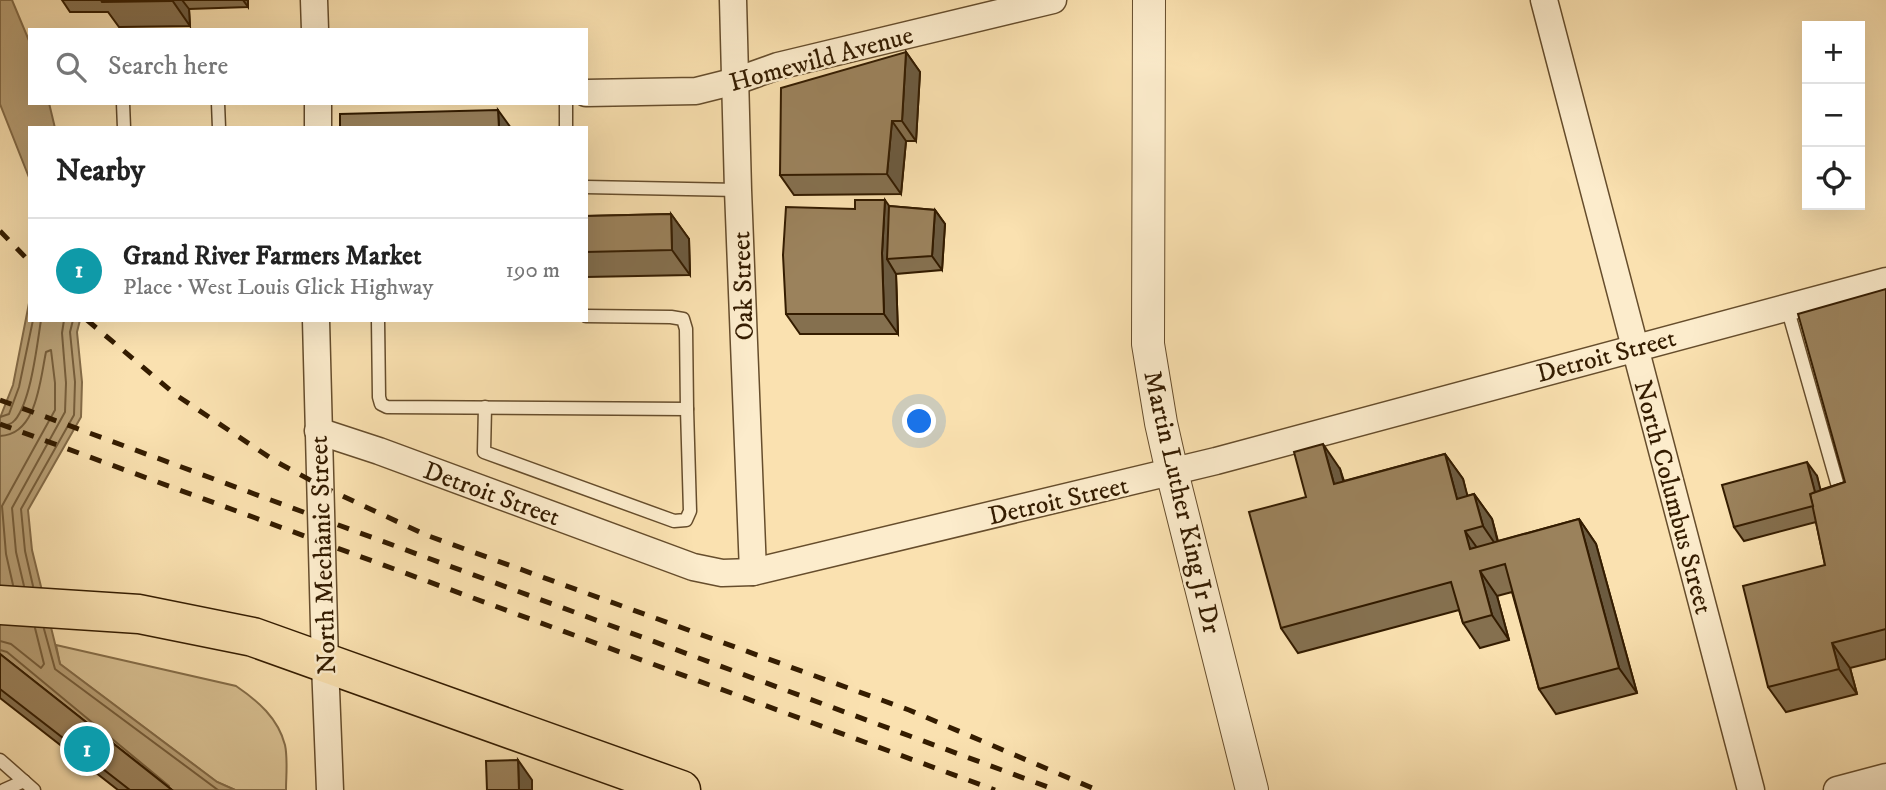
<!DOCTYPE html>
<meta charset="utf-8">
<style>
body{margin:0;font-family:"IM FELL DW Pica",serif;background:#f6f6f6;color:#222}
.controls{position:absolute;right:21px;top:21px;display:grid;overflow:hidden;border-radius:0px;box-shadow:0 7px 28px #0002}
.controls button{width:63px;height:63px;display:grid;place-items:center;padding:0;border:0;border-bottom:2px solid #e0e0e0;background:#fff;color:#222;font:35px sans-serif}
.you{position:absolute;left:920px;top:422px;width:24px;height:24px;margin:-18px;border:5px solid #fff;border-radius:50%;background:#1a73e8;box-shadow:0 0 0 10px #1a73e833}
.badge{display:grid;place-items:center;width:46px;height:46px;border-radius:50%;background:#8f2418;color:#fff;font-size:23px;font-weight:700}
.pin{position:absolute;translate:-50% -50%;border:4px solid #fff;box-shadow:0 2px 7px #0006}
.list{margin:0;padding:0;list-style:none}
h2{display:flex;justify-content:space-between;align-items:center;height:91px;margin:0;padding:0 28px;font-size:30px}
h2 small{font-size:23px;font-weight:400;color:#767676}
.list li{display:grid;grid-template-columns:46px 1fr auto;gap:21px;align-items:center;box-sizing:border-box;height:105px;padding:0 28px;border-top:2px solid #e0e0e0}
.list b{display:block;font-size:26px;white-space:nowrap}
.list p{margin:0;font-size:23px;white-space:nowrap;color:#767676}
.list em{font-size:23px;font-style:normal;color:#767676}
.icon{flex:none;width:38px;height:38px;fill:none;stroke:currentColor;stroke-width:2;stroke-linecap:round;stroke-linejoin:round}
.map{position:relative;flex:none;width:1886px;height:790px;overflow:hidden}
.search{position:absolute;background:#fff;box-shadow:0 7px 28px #0002;left:28px;top:28px;width:560px;height:77px;display:flex;align-items:center;gap:18px;box-sizing:border-box;padding:0 24px;border-radius:0px;color:#767676;font-size:26px}
.panel{position:absolute;background:#fff;box-shadow:0 7px 28px #0002;left:28px;top:126px;width:560px;height:196px;border-radius:0px}
.map>svg:first-child{display:block}
</style>
<div class="map">
<svg width="1886" height="790" viewBox="0 0 1886 790">
<rect width="100%" height="100%" fill="#fae1b0"/>
<filter id="stains"><feTurbulence type="fractalNoise" baseFrequency=".00286" numOctaves="4"/><feColorMatrix values="0 0 0 0 .2 0 0 0 0 .09 0 0 0 0 .02 0 0 0 .5 -.17"/></filter>
<radialGradient id="worn" r=".72"><stop offset=".6" stop-color="#630" stop-opacity="0"/><stop offset="1" stop-color="#630" stop-opacity=".3"/></radialGradient>
<path fill="#d8c092" stroke="#866e49" stroke-width="2" d="M56 645 236 686C258 701 278 718 285 745 288 759 286 776 286 790H235L217 782 60 664Z"/>
<g fill="#b79e74" stroke="#836a46" stroke-width="2">
<path d="M0 0H12L30 43V103H49L55 128H30V180L0 104Z"/>
<path d="M30 298V320H80L77 332 82 382 81 417 28 510 32 550 60 664 217 782 235 790H166L7 662 0 654V418L13 385Z"/>
</g>
<g fill="none" stroke-linecap="round" stroke-linejoin="round">
<g stroke="#765d3a" stroke-width="2">
<path d="M0 417 9 414 19 387 33 320"/>
<path d="M0 426C6 425 11 425 15 420 31 401 37 345 41 320"/>
<path d="M0 436C37 435 40 380 46 352L51 350 55 383V410L2 506 6 554 13 585"/>
<path d="M24 586 16 552 12 508 65 412 66 383 62 333 64 320"/>
<path d="M33 586 25 551 21 509 74 415 75 382 70 332 73 320"/>
<path d="M44 629 55 669 218 790"/>
<path d="M0 641 11 644 41 668 44 664 35 628"/>
<path d="M0 650 7 652 169 786"/>
</g>
<g stroke="#664d2c" stroke-width="15">
<g id="service">
<path d="M123 103 124 128"/>
<path d="M218 103 219 128"/>
<path d="M566 103V128"/>
<path d="M586 187 738 190"/>
<path d="M1787 307 1839 490"/>
<path d="M378 320 379 397 381 404 387 407 687 409 686 329 683 319 671 317 586 316"/>
<path d="M485 407 484 452 674 521 686 520 690 511 687 409"/>
<path d="M0 760 34 790"/>
<path d="M4 790 24 781"/>
</g>
</g>
<g stroke="#664d2c" stroke-width="29">
<g id="minor">
<path d="M314 0 315 30"/>
<path d="M733 0 738 190 753 572"/>
<path d="M1544 0 1751 790"/>
<path d="M586 93 696 91 736 81 778 66 1053 0"/>
<path d="M318 103V128"/>
<path d="M316 320 325 664 330 790"/>
<path d="M318 431 379 451 693 567 722 573 753 572 1216 461 1886 281"/>
<path d="M1837 790 1886 777"/>
</g>
</g>
<g stroke="#664d2c" stroke-width="34">
<path id="tertiary" d="M1149 0 1148 344 1161 423 1172 472 1252 790"/>
</g>
<g stroke="#341c00" stroke-width="41">
<path id="primary" d="M0 605 139 614 253 637 681 790"/>
</g>
<use href="#service" stroke="#fceccc" stroke-width="12"/>
<use href="#minor" stroke="#fceccc" stroke-width="26"/>
<use href="#tertiary" stroke="#fceccc" stroke-width="32"/>
<use href="#primary" stroke="#fae1b0" stroke-width="38"/>
<g stroke="#341c00" stroke-width="5" stroke-dasharray="12 12" stroke-linecap="butt">
<path d="M0 231 30 262"/>
<path d="M87 320 176 395 275 461 321 486 426 535 909 710 1097 790"/>
<path d="M0 400 1056 790"/>
<path d="M0 424 995 790"/>
</g>
</g>
<g fill="#85704f" stroke="#341c00" stroke-width="2">
<path d="M62 0H248V7L189 9 190 26 119 27 108 12H70Z"/>
<path d="M906 52 920 72 916 141H906L901 194 794 195 780 175Z"/>
<path d="M889 206 935 210 945 224 942 270 896 274 898 334H800L786 314 855 209Z"/>
<path d="M671 214 689 239 690 275 586 277V216Z"/>
<path d="M1886 289V659L1850 668 1857 694 1786 712 1768 687 1825 565 1816 522 1744 541 1734 527 1817 476 1820 490 1845 482Z"/>
<path d="M1445 454 1463 479 1467 496 1474 494 1492 519 1498 541 1579 519 1596 544 1637 693 1556 714 1539 689 1512 592 1497 596 1509 640 1480 648 1463 623 1459 610 1298 653 1281 628 1306 497 1340 469 1344 481Z"/>
<path d="M0 654 172 790H118L0 698Z"/>
</g>
<g fill="#6c5b40" stroke="#341c00" stroke-width="2">
<path d="M172 0H182L189 9 190 26Z"/>
<path d="M243 0H248V7Z"/>
<path d="M906 52 920 72 916 141 902 121Z"/>
<path d="M498 110 511 128H499Z"/>
<path d="M892 121 906 141 901 194 887 174Z"/>
<path d="M885 200 899 220 887 259 896 274 898 334 884 314 882 253Z"/>
<path d="M935 210 945 224 942 270 932 256Z"/>
<path d="M671 214 689 239 690 275 672 250Z"/>
<path d="M1323 444 1340 469 1351 509 1334 484Z"/>
<path d="M1445 454 1463 479 1475 524 1457 499Z"/>
<path d="M1807 462 1817 476 1828 519 1818 505Z"/>
<path d="M1474 494 1492 519 1500 551 1483 526Z"/>
<path d="M1579 519 1596 544 1637 693 1619 668Z"/>
<path d="M1465 531 1483 556 1470 549Z"/>
<path d="M1480 571 1497 596 1509 640 1492 615Z"/>
<path d="M1832 643 1850 668 1857 694 1839 669Z"/>
<path d="M518 760 532 780V790H519Z"/>
</g>
<g fill="#9b825c" stroke="#341c00" stroke-width="2">
<path d="M101 0H172V1L102 2Z"/>
<path d="M906 52 902 121H892L887 174 780 175 781 88Z"/>
<path d="M498 110 499 128H340V114Z"/>
<path d="M855 200H885L882 253 884 314H786L783 255 786 207 855 209Z"/>
<path d="M889 206 935 210 932 256 887 259Z"/>
<path d="M671 214 672 250 586 252V216Z"/>
<path d="M1886 289V629L1832 643 1839 669 1768 687 1743 586 1825 565 1810 494 1845 482 1798 314Z"/>
<path d="M1323 444 1334 484 1445 454 1457 499 1474 494 1483 526 1465 531 1470 549 1579 519 1619 668 1539 689 1505 564 1480 571 1492 615 1463 623 1451 582 1281 628 1249 512 1306 497 1294 452Z"/>
<path d="M1807 462 1815 492 1810 494 1813 506 1734 527 1722 485Z"/>
<path d="M0 654 172 790H130L0 689Z"/>
<path d="M518 760 519 790H487L486 761Z"/>
</g>
<g text-anchor="middle" stroke-width="5" stroke-linejoin="round" paint-order="stroke">
<g font-size="26" fill="#341c00" stroke="#fceccc">
<text transform="translate(821 58) rotate(-15)" y="9">Homewild Avenue</text>
<text transform="translate(742 286) rotate(-92)" y="9">Oak Street</text>
<text transform="translate(1606 355) rotate(-15)" y="9">Detroit Street</text>
<text transform="translate(492 493) rotate(20)" y="9">Detroit Street</text>
<text transform="translate(1674 497) rotate(75)" y="9">North Columbus Street</text>
<text transform="translate(1058 500) rotate(-13)" y="9">Detroit Street</text>
<text transform="translate(1183 502) rotate(77)" y="9">Martin Luther King Jr Dr</text>
<text transform="translate(322 555) rotate(-92)" y="9">North Mechanic Street</text>
</g>
</g>
<rect width="100%" height="100%" filter="url(#stains)"/>
<rect width="100%" height="100%" fill="url(#worn)"/>
</svg>
<div class="controls">
<button>+</button>
<button>−</button>
<button><svg class="icon" aria-label="locate" viewBox="0 0 24 24"><circle cx="12" cy="12" r="6"/><path d="M12 2v4M12 18v4M2 12h4M18 12h4"/></svg></button>
</div>
<div class="you"></div>
<div class="pin badge" style="left:87px;top:749px;background:#0f9aa8">1</div>
<div class="search"><svg class="icon" aria-label="search" viewBox="0 0 24 24"><circle cx="10" cy="10" r="6"/><path d="M15 15l6 6"/></svg>Search here</div>
<section class="panel">
<h2>Nearby<small></small></h2>
<ul class="list">
<li><span class="badge" style="background:#0f9aa8">1</span><div><b>Grand River Farmers Market</b><p>Place · West Louis Glick Highway</p></div><em>190 m</em></li>
</ul>
</section>
</div>
